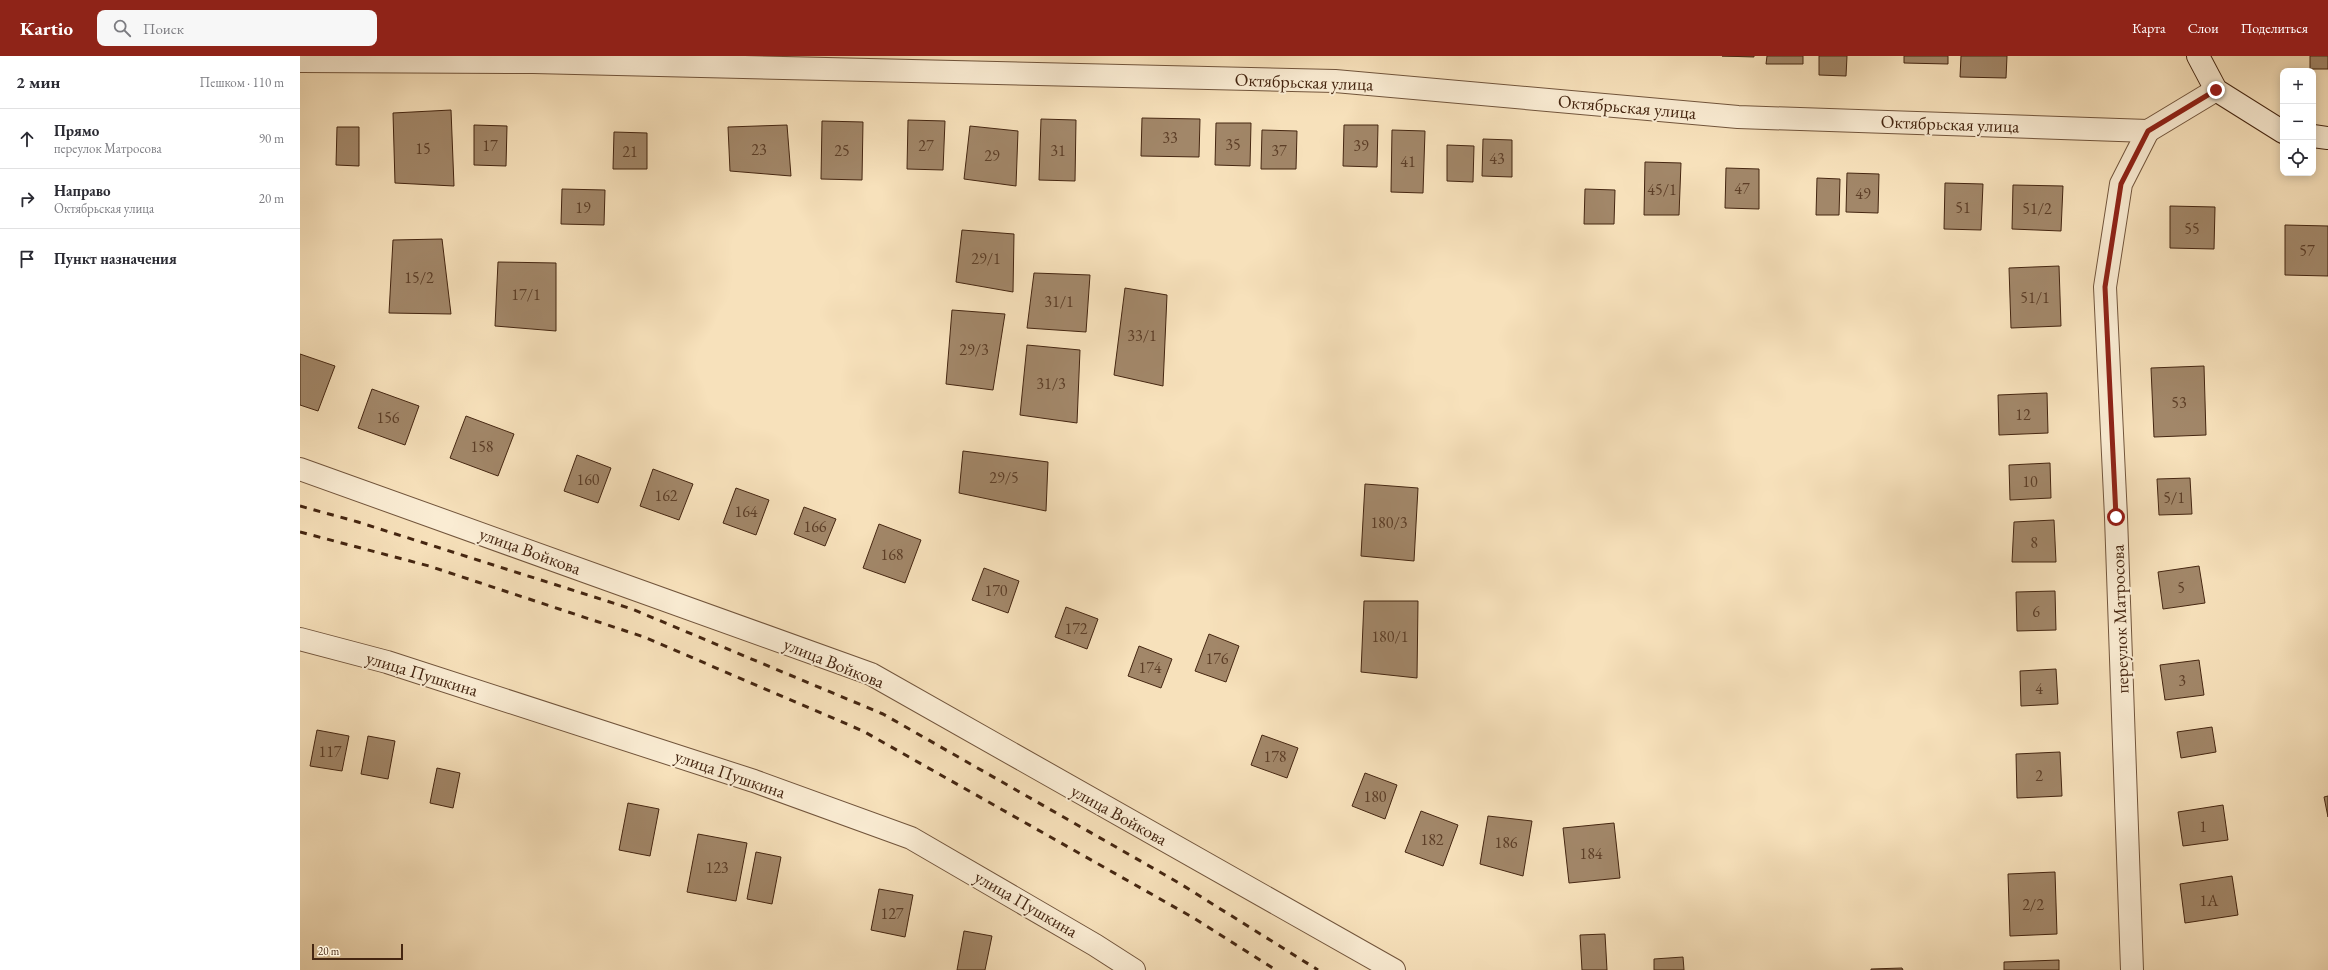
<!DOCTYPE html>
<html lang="ru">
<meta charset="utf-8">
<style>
body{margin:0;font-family:"EB Garamond",serif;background:#f7f7f7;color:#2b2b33}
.controls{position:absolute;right:12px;top:12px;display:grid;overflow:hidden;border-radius:8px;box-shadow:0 2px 10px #0003}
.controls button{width:36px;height:36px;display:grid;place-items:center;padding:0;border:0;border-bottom:1px solid #e1e1e2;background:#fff;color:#2b2b33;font:20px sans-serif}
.scale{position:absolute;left:12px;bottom:10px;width:91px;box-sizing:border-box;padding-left:4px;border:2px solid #452611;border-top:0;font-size:11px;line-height:14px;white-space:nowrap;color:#452611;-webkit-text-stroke:3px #faecd3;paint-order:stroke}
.stop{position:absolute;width:12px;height:12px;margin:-9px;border:3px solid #8f2418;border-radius:50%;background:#fff}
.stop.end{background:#8f2418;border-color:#fff;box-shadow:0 1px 4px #0008}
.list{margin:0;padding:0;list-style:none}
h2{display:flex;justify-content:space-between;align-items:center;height:52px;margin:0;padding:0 16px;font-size:17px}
h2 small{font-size:13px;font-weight:400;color:#7c7c81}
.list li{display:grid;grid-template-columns:26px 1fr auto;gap:12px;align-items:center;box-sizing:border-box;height:60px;padding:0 16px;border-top:1px solid #e1e1e2}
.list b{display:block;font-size:15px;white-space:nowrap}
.list p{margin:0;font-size:13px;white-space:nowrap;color:#7c7c81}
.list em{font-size:13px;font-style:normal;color:#7c7c81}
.icon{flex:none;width:22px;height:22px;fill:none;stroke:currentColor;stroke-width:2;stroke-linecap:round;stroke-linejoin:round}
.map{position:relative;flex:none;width:2028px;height:914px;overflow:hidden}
header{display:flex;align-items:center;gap:24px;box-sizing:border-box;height:56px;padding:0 20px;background:#8f2418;color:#fff}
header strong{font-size:19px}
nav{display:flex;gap:22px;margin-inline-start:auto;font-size:14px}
.search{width:280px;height:36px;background:#f7f7f7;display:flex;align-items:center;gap:10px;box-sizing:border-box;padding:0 14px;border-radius:8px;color:#7c7c81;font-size:15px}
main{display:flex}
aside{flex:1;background:#fff}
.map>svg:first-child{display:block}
</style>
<header>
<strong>Kartio</strong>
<div class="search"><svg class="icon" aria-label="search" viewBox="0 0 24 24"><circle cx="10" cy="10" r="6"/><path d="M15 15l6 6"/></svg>Поиск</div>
<nav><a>Карта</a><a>Слои</a><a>Поделиться</a></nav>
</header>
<main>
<aside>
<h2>2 мин<small>Пешком · 110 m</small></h2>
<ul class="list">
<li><svg class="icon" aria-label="ahead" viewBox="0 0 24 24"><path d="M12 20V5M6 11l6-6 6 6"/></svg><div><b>Прямо</b><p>переулок Матросова</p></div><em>90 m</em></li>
<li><svg class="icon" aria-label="right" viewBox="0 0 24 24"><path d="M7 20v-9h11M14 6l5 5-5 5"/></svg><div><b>Направо</b><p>Октябрьская улица</p></div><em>20 m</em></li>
<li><svg class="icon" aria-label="arrive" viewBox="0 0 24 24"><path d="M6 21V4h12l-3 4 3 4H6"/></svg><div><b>Пункт назначения</b></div></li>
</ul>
</aside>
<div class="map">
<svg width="2028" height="914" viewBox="0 0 2028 914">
<rect width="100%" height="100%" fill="#f7e1bb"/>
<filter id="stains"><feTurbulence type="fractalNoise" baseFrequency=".005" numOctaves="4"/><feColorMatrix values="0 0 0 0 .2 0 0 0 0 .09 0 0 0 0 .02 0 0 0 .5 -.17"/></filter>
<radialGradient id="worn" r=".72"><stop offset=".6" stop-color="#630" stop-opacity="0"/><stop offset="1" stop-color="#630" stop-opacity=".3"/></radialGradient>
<g fill="#a28769" stroke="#452611">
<path d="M1422 0H1454V1Z"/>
<path d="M1467 0H1503V8H1466Z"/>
<path d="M1519 0H1547L1546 20 1519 19Z"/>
<path d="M1604 0H1648V8L1604 7Z"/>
<path d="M1661 0H1707L1706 22 1660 21Z"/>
<rect x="2010" y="0" width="18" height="13"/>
<path d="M151 54 154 130 95 127 93 57Z"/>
<path d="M842 62 900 63 899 101 841 100Z"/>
<path d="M741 63 776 64 775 125 739 124Z"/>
<path d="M608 64 645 65 643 114 607 113Z"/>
<path d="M522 65 563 66 562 124 521 123Z"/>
<path d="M916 67H951L950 110 915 109Z"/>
<path d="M174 69 207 70 206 110 174 109Z"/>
<path d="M487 69 491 120 430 115 428 71Z"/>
<path d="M1044 69H1078L1077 111 1043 110Z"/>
<path d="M670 70 718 75 716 130 664 123Z"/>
<path d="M37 71H59V110L36 109Z"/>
<path d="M962 74 997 75 996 113H961Z"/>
<path d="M1092 74 1125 75 1123 137 1091 136Z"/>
<path d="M314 76 347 77V113H313Z"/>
<path d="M1183 83 1212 84V121L1182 120Z"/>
<path d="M1147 89 1174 90 1173 126 1147 125Z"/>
<path d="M1345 106 1381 107 1379 159H1344Z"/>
<path d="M1426 112 1459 113V153L1425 152Z"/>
<path d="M1547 117 1579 118 1578 157 1546 156Z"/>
<path d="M1517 122 1540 123 1539 159H1516Z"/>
<path d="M1645 127 1683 128 1681 174 1644 173Z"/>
<path d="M1713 129 1763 130 1761 175 1712 173Z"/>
<path d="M262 133 305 134 304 169 261 168Z"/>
<path d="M1285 133 1315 134 1314 168H1284Z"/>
<path d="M1870 150 1915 151 1914 193 1870 192Z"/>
<path d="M1985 169 2028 170V220L1985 219Z"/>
<path d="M662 174 714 178 713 236 656 226Z"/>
<path d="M142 183 151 258 89 257 93 184Z"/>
<path d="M198 206 256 207V275L195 270Z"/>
<path d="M1759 210 1761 270 1711 272 1709 212Z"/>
<path d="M734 217 790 219 786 276 727 272Z"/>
<path d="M825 232 867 239 863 330 814 319Z"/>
<path d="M652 254 705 258 693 334 646 328Z"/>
<path d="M727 289 780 294 777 367 720 359Z"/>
<path d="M0 298 35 310 18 355 0 349Z"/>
<path d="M1904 310 1906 379 1854 381 1851 312Z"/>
<path d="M72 333 119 350 105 389 58 372Z"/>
<path d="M1747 337 1748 377 1699 379 1698 339Z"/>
<path d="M166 360 214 378 198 420 150 402Z"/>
<path d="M663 395 748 406 746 455 659 437Z"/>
<path d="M277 399 311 412 298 447 264 435Z"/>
<path d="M1750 407 1751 442 1710 444 1709 409Z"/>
<path d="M353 413 393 428 379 464 340 450Z"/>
<path d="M1890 422 1892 458 1859 459 1857 423Z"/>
<path d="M1065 428 1118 432 1114 505 1061 500Z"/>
<path d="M436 432 469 444 456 479 423 467Z"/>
<path d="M504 451 536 463 525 490 494 478Z"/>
<path d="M1754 464 1756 506H1712L1714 466Z"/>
<path d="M579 468 621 484 605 527 563 512Z"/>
<path d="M1899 510 1905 547 1863 553 1858 516Z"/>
<path d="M684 512 719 525 708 557 672 544Z"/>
<path d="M1755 535 1756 574 1717 575 1716 536Z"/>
<path d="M1064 545H1118L1117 622 1061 616Z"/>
<path d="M766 551 798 563 787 593 755 581Z"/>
<path d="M909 578 939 590 926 626 895 615Z"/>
<path d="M839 590 872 603 861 632 828 620Z"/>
<path d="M1899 604 1904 639 1865 644 1860 609Z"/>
<path d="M1756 613 1758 648 1721 650 1720 615Z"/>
<path d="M1912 671 1916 696 1881 702 1877 676Z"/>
<path d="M17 674 49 680 42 715 10 710Z"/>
<path d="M962 679 998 692 987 722 951 709Z"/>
<path d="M68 680 95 685 88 723 61 718Z"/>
<path d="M1760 696 1762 740 1717 742 1716 698Z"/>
<path d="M137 712 160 717 153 752 130 747Z"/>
<path d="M1065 717 1097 729 1085 763 1052 750Z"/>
<path d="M2028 740V761L2024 741Z"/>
<path d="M328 747 359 753 350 800 319 794Z"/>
<path d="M1923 749 1928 784 1883 790 1878 756Z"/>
<path d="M1121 755 1158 769 1143 810 1105 796Z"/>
<path d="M1188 760 1232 765 1223 820 1180 808Z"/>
<path d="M1314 767 1320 822 1269 827 1263 772Z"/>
<path d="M398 778 447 787 436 845 387 836Z"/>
<path d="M456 796 481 801 472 848 447 843Z"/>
<path d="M1755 816 1757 878 1710 880 1708 818Z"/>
<path d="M1932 820 1938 859 1885 867 1880 828Z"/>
<path d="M579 833 613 839 605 881 571 874Z"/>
<path d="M664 875 692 880 685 914H657Z"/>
<path d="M1305 878 1307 914H1282L1280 879Z"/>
<path d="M1383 901 1384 914H1354V903Z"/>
<path d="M1759 904V914H1704V906Z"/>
<path d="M1602 912 1603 914H1571V913Z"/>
</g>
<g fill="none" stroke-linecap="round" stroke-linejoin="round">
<g stroke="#72553c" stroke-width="24">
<g id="street">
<path d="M0 5 233 6 1035 25 1438 61 1848 75 1916 34"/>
<path d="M0 413 571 618 1094 914"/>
<path d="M0 583 87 606 454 725 611 782 795 889 834 914"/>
<path d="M1832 914 1816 461 1805 231 1821 128 1848 75"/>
</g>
</g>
<g stroke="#452611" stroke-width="24">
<g id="secondary">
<path d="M1898 0 1916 34 1983 76"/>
<path d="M2013 80 2028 82"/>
</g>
</g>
<use href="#street" stroke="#faecd3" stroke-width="22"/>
<use href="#secondary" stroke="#faecd3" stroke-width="22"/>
<g stroke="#452611" stroke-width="3" stroke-dasharray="7 7" stroke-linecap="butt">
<path d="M0 450 58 466 332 553 583 658 879 827 1018 914"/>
<path d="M0 476 129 510 344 581 563 675 892 861 976 914"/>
</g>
</g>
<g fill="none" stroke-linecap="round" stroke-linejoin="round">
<path stroke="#8f2418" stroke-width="5" d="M1816 461 1805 231 1821 128 1848 75 1916 34"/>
</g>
<g text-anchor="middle" stroke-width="4" stroke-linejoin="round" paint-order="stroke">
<g font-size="16" fill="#5c3e27">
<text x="870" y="87">33</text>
<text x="933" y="94">35</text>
<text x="190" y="95">17</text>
<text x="626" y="95">27</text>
<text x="1061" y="95">39</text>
<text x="123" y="98">15</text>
<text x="459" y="99">23</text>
<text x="542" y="100">25</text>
<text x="758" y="100">31</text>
<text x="979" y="100">37</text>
<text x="330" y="101">21</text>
<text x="692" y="105">29</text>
<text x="1197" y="108">43</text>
<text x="1108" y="111">41</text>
<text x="1442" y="138">47</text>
<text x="1362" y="139">45/1</text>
<text x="1563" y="143">49</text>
<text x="283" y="157">19</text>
<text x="1663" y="157">51</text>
<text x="1737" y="158">51/2</text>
<text x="1892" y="178">55</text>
<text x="2007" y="200">57</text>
<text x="686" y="208">29/1</text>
<text x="119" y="227">15/2</text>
<text x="226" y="244">17/1</text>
<text x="1735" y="247">51/1</text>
<text x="759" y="251">31/1</text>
<text x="842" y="285">33/1</text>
<text x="674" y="299">29/3</text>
<text x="751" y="333">31/3</text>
<text x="1879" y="352">53</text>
<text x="1723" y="364">12</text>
<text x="88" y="367">156</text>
<text x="182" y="396">158</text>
<text x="704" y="427">29/5</text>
<text x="288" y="429">160</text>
<text x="1730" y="431">10</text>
<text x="366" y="445">162</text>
<text x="1874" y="447">5/1</text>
<text x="446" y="461">164</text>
<text x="1089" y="472">180/3</text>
<text x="515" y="476">166</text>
<text x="1734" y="492">8</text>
<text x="592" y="504">168</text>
<text x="1881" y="537">5</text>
<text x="696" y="540">170</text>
<text x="1736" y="561">6</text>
<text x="776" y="578">172</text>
<text x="1090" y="586">180/1</text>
<text x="917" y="608">176</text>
<text x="850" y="617">174</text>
<text x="1882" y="630">3</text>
<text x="1739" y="638">4</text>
<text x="30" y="701">117</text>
<text x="975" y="706">178</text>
<text x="1739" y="725">2</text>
<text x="1075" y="746">180</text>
<text x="1903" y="776">1</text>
<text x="1132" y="789">182</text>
<text x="1206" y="792">186</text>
<text x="1291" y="803">184</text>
<text x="417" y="817">123</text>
<text x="1909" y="850">1А</text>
<text x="1733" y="854">2/2</text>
<text x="592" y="863">127</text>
</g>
<g font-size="18" fill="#452611" stroke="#faecd3">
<text transform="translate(1004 26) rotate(2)" y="6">Октябрьская улица</text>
<text transform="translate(1327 51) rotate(5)" y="6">Октябрьская улица</text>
<text transform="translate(1650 68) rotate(2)" y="6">Октябрьская улица</text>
<text transform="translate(230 495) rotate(20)" y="6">улица Войкова</text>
<text transform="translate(1820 563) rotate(-92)" y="6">переулок Матросова</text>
<text transform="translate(534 607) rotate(22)" y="6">улица Войкова</text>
<text transform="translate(122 618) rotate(17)" y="6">улица Пушкина</text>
<text transform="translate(430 718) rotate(19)" y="6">улица Пушкина</text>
<text transform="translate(819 759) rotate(29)" y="6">улица Войкова</text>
<text transform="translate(726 848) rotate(30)" y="6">улица Пушкина</text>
</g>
</g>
<rect width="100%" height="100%" filter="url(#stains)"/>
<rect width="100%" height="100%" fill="url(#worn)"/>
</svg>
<div class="controls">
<button>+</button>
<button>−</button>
<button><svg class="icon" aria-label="locate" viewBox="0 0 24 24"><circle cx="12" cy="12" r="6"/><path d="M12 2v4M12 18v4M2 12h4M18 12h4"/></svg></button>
</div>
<div class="scale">20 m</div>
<div class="stop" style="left:1816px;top:461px"></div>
<div class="stop end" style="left:1916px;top:34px"></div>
</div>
</main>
